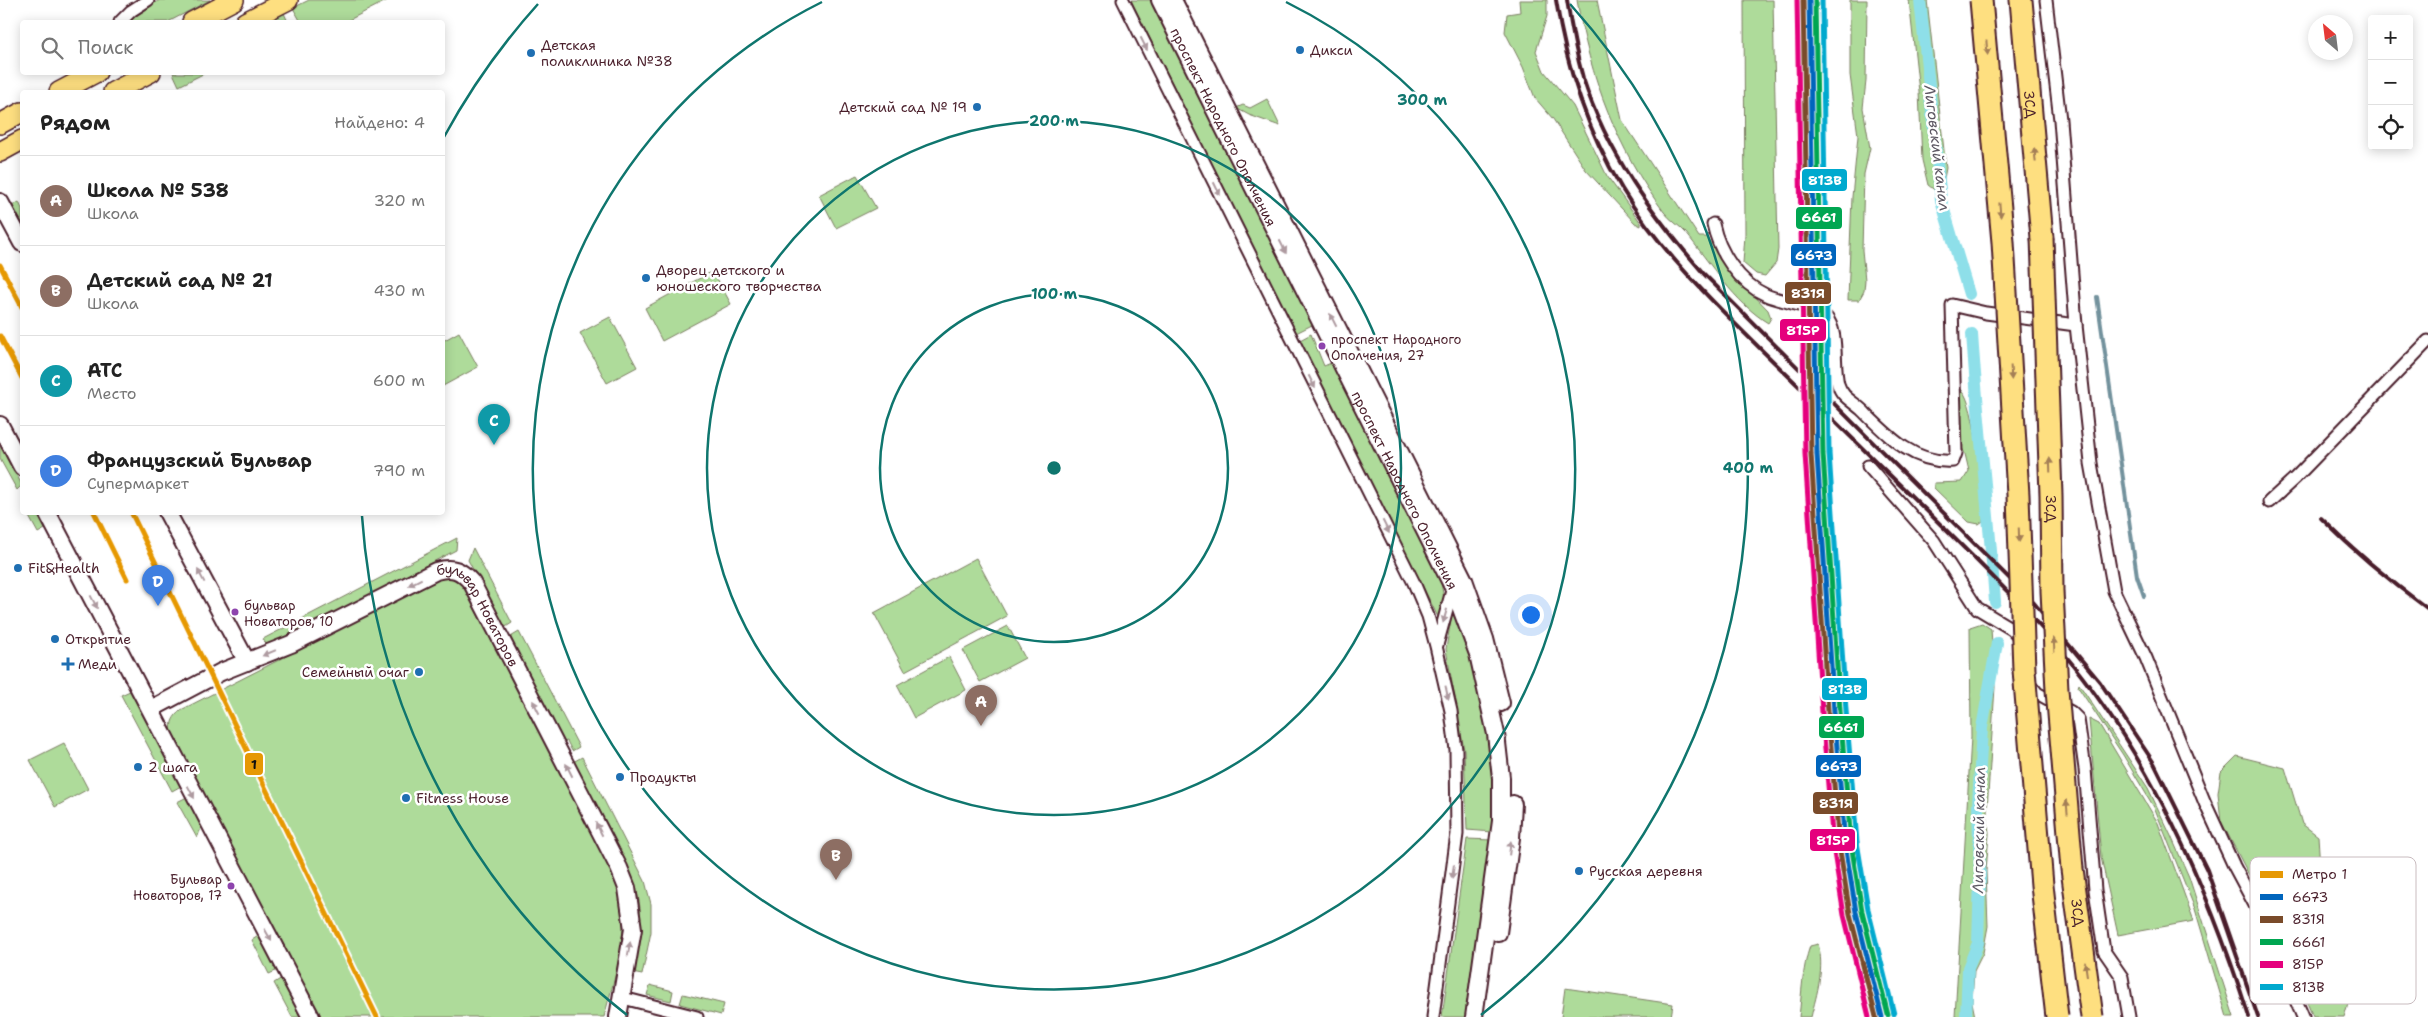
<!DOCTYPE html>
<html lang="ru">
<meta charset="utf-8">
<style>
body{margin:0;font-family:"Shantell Sans",sans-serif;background:#f6f6f6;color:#222}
.controls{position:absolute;right:15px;top:15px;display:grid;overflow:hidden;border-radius:5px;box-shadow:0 2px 12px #0003}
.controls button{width:45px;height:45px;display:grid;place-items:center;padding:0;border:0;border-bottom:1px solid #e0e0e0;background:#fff;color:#222;font:25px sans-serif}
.compass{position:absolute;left:2308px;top:15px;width:45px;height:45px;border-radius:50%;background:#fff;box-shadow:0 2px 12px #0003;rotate:332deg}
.you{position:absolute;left:1530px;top:614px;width:18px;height:18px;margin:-12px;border:4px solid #fff;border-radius:50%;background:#1a73e8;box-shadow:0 0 0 8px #1a73e833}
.badge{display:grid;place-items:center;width:32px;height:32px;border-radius:50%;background:#7c3aed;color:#fff;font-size:16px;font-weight:700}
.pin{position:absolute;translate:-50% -41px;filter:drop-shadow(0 1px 2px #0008)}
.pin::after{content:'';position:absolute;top:26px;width:18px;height:15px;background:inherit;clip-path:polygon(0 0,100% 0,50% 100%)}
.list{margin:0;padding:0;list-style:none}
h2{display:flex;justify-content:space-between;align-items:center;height:65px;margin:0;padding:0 20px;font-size:21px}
h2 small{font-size:16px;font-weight:400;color:#767676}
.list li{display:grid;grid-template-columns:32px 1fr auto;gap:15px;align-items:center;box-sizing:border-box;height:90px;padding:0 20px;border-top:1px solid #e0e0e0}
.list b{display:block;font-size:19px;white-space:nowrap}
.list p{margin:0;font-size:16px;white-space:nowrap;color:#767676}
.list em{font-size:16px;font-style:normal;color:#767676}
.icon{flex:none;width:28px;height:28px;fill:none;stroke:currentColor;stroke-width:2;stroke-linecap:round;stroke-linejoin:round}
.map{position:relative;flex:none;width:2428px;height:1017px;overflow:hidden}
.search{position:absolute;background:#fff;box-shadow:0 2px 12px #0003;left:20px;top:20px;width:425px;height:55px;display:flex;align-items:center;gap:12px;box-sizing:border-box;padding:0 18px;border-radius:5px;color:#767676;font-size:19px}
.panel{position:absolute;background:#fff;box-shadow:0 2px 12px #0003;left:20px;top:90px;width:425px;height:425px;border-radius:5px}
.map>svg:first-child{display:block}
</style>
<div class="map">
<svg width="2428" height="1017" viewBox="0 0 2428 1017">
<rect width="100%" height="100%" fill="#fff"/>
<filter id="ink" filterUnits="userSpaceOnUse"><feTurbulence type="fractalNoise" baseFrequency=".02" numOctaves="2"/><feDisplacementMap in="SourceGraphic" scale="10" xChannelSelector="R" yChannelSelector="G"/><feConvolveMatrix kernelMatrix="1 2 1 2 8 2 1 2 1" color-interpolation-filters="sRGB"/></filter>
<g filter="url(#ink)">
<g fill="#aedb9a" stroke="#7c7d62">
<path d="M160 0H210L168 22H126L143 9Z"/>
<path d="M309 0H388L345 22H301L293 8Z"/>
<path d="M1131 0H1150L1314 324 1296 333Z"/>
<path d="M1519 0H1547V16L1536 51 1544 71 1573 106 1607 176 1641 223V226L1635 223 1586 170 1553 119 1535 98 1523 67 1505 32 1507 14 1520 12Z"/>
<path d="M1577 0H1597L1622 120 1699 237H1707L1721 261 1768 310 1771 318 1768 323C1735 303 1710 263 1686 233 1680 226 1670 220 1664 212 1617 149 1590 77 1577 0Z"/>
<path d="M1744 0H1773L1778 249 1776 263 1765 276 1756 274 1743 263 1745 235Z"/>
<path d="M1850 0H1867L1866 81 1863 108 1870 148 1864 174 1862 250 1865 280 1864 291 1859 300H1848L1852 197 1858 136 1850 75Z"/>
<path d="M1909 0H1927L1946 168 1941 195 1928 185 1922 160 1919 92Z"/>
<path d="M284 13 288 22H266Z"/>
<path d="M173 73H205L179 86Z"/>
<path d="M1267 99 1280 126 1249 115 1236 108 1243 105 1250 108Z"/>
<path d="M857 175 876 208 836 228 819 195Z"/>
<path d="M19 202 22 209V226L12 206Z"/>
<path d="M713 271 731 304 662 341 645 308Z"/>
<path d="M610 317 637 367 607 383 580 333Z"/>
<path d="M459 332 478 367 443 386V341Z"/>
<path d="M1311 334 1324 366 1331 363 1440 577 1444 599 1438 617 1300 340Z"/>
<path d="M1961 389C1977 406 1980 485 1984 511L1983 521 1979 524 1969 522 1934 488V483L1962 482 1969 471 1965 454 1950 422 1949 394Z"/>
<path d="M0 443 22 485 17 490 0 459Z"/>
<path d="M27 513H37L45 529 38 533Z"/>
<path d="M457 538 456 550 268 647 263 639Z"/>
<path d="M473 548 512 623 504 628 468 560Z"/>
<path d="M976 558 1007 616 905 671 874 613Z"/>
<path d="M449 573 462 585 612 871C634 924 618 964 604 1017H321L172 733C170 722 173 717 181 710Z"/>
<path d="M1453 607C1479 679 1500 754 1493 832L1467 830 1464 750 1446 649Z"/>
<path d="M1982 623 1991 629 1995 687 1987 810 1989 834 1986 871 1988 926 1983 953 1974 971 1972 1002 1975 1017H1955L1971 737 1970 627Z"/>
<path d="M1008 626 1025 658 980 682 963 650Z"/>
<path d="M519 632 579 747 572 751 567 741 564 742 509 638Z"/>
<path d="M949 657 966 690 914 718 897 685Z"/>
<path d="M2079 684 2148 788 2171 836 2189 877 2234 1017H2227L2195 909 2155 809 2123 755 2078 687Z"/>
<path d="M130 691 181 786 172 791 121 695Z"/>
<path d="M2089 719 2099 724 2158 823 2194 921 2118 935 2101 857Z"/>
<path d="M64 743 88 789 55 807 30 760Z"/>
<path d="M2237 756 2285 768 2302 824 2318 836C2320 863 2320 891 2329 916 2332 923 2339 928 2343 935 2358 960 2352 991 2344 1017H2313L2275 925 2221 821 2218 793 2221 772Z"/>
<path d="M582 757 645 881 651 904V932L642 975 632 973C636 951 641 930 640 908 637 870 592 798 573 762Z"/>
<path d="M187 797 202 826 197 838 177 802Z"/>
<path d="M1467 839 1492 840 1467 1017H1442Z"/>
<path d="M260 935 278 970 269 974 252 940Z"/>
<path d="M1818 944C1825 968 1817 993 1811 1017H1799C1802 993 1802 969 1810 946Z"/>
<path d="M282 978 302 1017H292L274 983Z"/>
<path d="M650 985 673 991 671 1001 647 995Z"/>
<path d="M1565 988 1673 1004 1671 1017H1561Z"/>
<path d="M683 994 724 1004 721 1015 680 1004Z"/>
</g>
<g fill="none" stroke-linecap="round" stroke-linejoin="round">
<path stroke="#73929d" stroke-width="4" d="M2097 297 2137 576 2144 596"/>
<g stroke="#8edfe9" stroke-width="12">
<path d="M1920 0 1941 200 1969 294"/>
<path d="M1972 334C1978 424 1989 513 1995 602"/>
<path d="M1966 1017 1968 968 1978 943 1980 878 1978 805 1982 728 1997 643"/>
</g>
<g stroke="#4a1f2b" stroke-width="15">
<g id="street">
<path d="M1123 0 1414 583 1428 616 1436 646 1451 711 1456 750 1457 834 1433 1017"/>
<path d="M2046 0 2060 120 2076 325 2091 463 2114 591 2146 658 2205 803 2234 866 2257 909 2303 1017"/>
<path d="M120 22 131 11 148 0"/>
<path d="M1713 224C1719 252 1739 283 1766 295 1775 299 1786 301 1795 304 1805 307 1819 309 1826 317 1839 331 1833 365 1838 384 1842 398 1853 401 1863 411 1888 436 1914 464 1953 461L1956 453 1952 305 1986 313 2076 325"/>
<path d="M1868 466 1934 541 1977 608 2012 629 2022 640"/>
<path d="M2269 502 2295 478 2428 341"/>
<path d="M1437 645 1453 587"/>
<path d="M2029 683 2037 693 2071 712 2078 719 2085 769 2095 890 2104 951 2122 977 2129 1017"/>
<path d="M623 998 697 1017"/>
</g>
</g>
<g stroke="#4a1f2b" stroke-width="20">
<g id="secondary">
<path id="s1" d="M1160 0 1453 587 1478 654 1496 734 1501 778V821L1474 1017"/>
<path d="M1173 0 1464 580 1485 639 1501 703"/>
<path d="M0 202 22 243"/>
<path d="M0 425 22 467"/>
<path d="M47 512 311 1017"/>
<path d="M167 512 247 662"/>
<path id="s2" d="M151 709 221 672 291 644 436 571C453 566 461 570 472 583L619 868 627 888 633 929 618 1017"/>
<path d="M1498 933 1511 838 1513 804"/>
</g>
</g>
<g stroke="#4a1f2b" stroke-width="22">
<g id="primary">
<path d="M192 22 234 0"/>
<path d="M245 22 288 0"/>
<path d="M59 92 97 72"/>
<path d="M113 92 151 72"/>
<path d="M0 124 22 112"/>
<path d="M0 152 22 140"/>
</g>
</g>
<g stroke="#4a1f2b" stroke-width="25">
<g id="highway">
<path id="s3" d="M2021 0 2042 238"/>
</g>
</g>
<use href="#street" stroke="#fff" stroke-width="11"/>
<use href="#secondary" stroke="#fff" stroke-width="16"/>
<use href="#primary" stroke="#fedf80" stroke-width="19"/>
<use href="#highway" stroke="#fedf80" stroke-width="21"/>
<g stroke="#4a1f2b" stroke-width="4">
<path d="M1556 0C1566 67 1587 130 1622 189 1662 255 1725 314 1780 368 1830 416 1879 465 1929 513 1974 558 2019 601 2060 649 2150 756 2207 885 2249 1017"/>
<path d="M1567 0C1571 26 1576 53 1583 78 1607 154 1653 215 1704 274L2034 603 2100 682 2154 763 2207 870 2258 1017"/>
<path d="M2321 518C2355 552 2390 581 2428 609"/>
</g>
<g stroke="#4a1f2b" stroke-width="25" stroke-linecap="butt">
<g id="highway-bridge">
<path d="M1981 0 2003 242 2018 495 2024 670 2042 885 2057 1017"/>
<path id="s4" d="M2042 238 2051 495 2052 591 2057 690 2072 869 2092 1017"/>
</g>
</g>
<use href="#highway-bridge" stroke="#fedf80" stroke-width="21"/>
<g stroke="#fff" stroke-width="9">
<path id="rail-1" d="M1809 0 1817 454 1834 711 1845 844 1856 912 1882 1017"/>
</g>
<g stroke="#fff" stroke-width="9">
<path id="rail-2" d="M1803 0 1811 454 1828 711 1839 845 1850 914 1876 1017"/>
</g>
<g stroke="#fff" stroke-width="9">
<path id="rail-3" d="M1815 0 1823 454 1840 711 1851 843 1862 911 1888 1015"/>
</g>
<g stroke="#fff" stroke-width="9">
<path id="rail-4" d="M1797 0 1805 454 1822 712 1833 846 1844 915 1869 1017"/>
</g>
<g stroke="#fff" stroke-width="9">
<path id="rail-5" d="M1822 0 1829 453 1846 710 1857 842 1868 909 1894 1014"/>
</g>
<use href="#rail-1" stroke="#0065bd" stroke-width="5"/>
<use href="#rail-2" stroke="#7a4b2a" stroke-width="5"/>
<use href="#rail-3" stroke="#00a651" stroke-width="5"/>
<use href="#rail-4" stroke="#e5007d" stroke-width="5"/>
<use href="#rail-5" stroke="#00a9ce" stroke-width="5"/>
<g stroke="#fff" stroke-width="9">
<g id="metro-1">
<path d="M0 265 22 307"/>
<path d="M0 336 22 378"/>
<path d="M94 512 127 579"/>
<path d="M131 512 377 1017"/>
</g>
</g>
<use href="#metro-1" stroke="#e69804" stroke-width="5"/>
</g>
<defs><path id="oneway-solid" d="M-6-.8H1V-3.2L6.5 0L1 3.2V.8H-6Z" transform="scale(1.25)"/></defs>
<g fill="#ae9aa0">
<use href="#oneway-solid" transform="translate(1144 44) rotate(63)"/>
<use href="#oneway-solid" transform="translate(1217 189) rotate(64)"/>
<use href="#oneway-solid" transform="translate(1283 247) rotate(63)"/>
<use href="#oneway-solid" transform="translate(1333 320) rotate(-117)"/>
<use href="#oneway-solid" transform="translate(1312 382) rotate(63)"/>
<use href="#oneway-solid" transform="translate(1386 527) rotate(63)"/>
<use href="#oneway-solid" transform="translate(201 576) rotate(-118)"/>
<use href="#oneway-solid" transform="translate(415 582) rotate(153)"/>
<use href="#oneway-solid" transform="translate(94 602) rotate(62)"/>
<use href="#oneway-solid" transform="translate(1445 616) rotate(106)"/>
<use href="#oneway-solid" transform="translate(269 653) rotate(157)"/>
<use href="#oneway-solid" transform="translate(1447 693) rotate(78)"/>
<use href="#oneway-solid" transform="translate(536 707) rotate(-117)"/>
<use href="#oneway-solid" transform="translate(569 770) rotate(-117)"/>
<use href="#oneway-solid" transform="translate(191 792) rotate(62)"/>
<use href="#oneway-solid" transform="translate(599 829) rotate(-117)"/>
<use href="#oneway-solid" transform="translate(1510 848) rotate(-83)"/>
<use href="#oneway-solid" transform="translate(1453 872) rotate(97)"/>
<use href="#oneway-solid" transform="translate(268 935) rotate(61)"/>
<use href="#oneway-solid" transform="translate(629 949) rotate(-80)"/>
</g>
<g fill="#a47f56">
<use href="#oneway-solid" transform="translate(1987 48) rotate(85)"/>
<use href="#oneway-solid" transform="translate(2035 155) rotate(-95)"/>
<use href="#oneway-solid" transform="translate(2000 210) rotate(85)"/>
<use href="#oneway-solid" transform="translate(2011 373) rotate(87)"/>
<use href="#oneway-solid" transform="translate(2050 465) rotate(-92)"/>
<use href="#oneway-solid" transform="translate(2019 535) rotate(88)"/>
<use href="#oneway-solid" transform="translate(2054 645) rotate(-93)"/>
<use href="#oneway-solid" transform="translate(2067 807) rotate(-95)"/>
<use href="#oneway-solid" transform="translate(2086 969) rotate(-98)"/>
</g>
</g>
<g fill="none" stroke="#0f766e" stroke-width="2.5">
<circle cx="1054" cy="468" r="174"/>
<circle cx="1054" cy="468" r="347"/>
<path d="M1286 2A521 521 0 1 1 822 2"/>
<path d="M627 1015A694 694 0 0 1 362 516M444 137A694 694 0 0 1 538 4M1570 4A694 694 0 0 1 1481 1015"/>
</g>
<g fill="#1f6fb2" stroke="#fff" stroke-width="2">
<circle cx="1300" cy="50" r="5"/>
<circle cx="531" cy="53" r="5"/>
<circle cx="977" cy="107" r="5"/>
<circle cx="646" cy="278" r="5"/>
<circle cx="18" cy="568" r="5"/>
<circle cx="55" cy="639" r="5"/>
<path d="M65.5 656.5h5v5h5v5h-5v5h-5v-5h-5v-5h5z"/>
<circle cx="419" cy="672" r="5"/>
<circle cx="138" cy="767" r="5"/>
<circle cx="620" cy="777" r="5"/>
<circle cx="406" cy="798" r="5"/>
<circle cx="1579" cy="871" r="5"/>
</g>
<g fill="#8e44ad" stroke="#fff" stroke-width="2">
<circle cx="1322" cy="346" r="4.5"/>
<circle cx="235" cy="612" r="4.5"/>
<circle cx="231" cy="886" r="4.5"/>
</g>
<g text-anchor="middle" stroke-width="5" stroke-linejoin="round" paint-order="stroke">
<g font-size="13" fill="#4a1f2b" stroke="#fff" text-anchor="start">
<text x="1331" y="344">проспект Народного<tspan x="1331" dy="16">Ополчения, 27</tspan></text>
<text x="244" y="610">бульвар<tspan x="244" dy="16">Новаторов, 10</tspan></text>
<text x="222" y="884" text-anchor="end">Бульвар<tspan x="222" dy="16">Новаторов, 17</tspan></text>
</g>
<g font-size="14" fill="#4a1f2b" stroke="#fff" text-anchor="start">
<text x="541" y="50">Детская<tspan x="541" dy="16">поликлиника №38</tspan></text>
<text x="1310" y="55">Дикси</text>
<text x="967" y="112" text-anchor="end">Детский сад № 19</text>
<text x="656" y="275">Дворец детского и<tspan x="656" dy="16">юношеского творчества</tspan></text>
<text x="28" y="573">Fit&amp;Health</text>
<text x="65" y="644">Открытие</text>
<text x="78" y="669">Меди</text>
<text x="409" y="677" text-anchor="end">Семейный очаг</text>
<text x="148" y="772">2 шага</text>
<text x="630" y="782">Продукты</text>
<text x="416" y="803">Fitness House</text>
<text x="1589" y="876">Русская деревня</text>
</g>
<g font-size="14" fill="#4a1f2b" stroke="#fff">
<text dy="5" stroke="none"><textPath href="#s3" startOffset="105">ЗСД</textPath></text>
<text dy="5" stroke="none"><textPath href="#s1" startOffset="142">проспект Народного Ополчения</textPath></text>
<text dy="5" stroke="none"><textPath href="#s1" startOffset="548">проспект Народного Ополчения</textPath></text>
<text dy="5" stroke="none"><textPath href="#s4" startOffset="271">ЗСД</textPath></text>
<text dy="5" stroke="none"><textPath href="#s2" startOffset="384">бульвар Новаторов</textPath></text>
<text dy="5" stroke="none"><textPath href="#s4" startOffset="676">ЗСД</textPath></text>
</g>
<g font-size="15" font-style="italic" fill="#5e5964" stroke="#fff">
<text transform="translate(1937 148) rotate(83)" y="5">Лиговский канал</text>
<text transform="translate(1979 830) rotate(-89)" y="5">Лиговский канал</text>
</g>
</g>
<rect x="2250" y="857" width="166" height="147" rx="8" fill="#fff" stroke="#c9bcbf" stroke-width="1"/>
<rect x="2260" y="871" width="23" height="7" fill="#e69804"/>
<rect x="2260" y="894" width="23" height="6" fill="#0065bd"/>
<rect x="2260" y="916" width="23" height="7" fill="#7a4b2a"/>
<rect x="2260" y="939" width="23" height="6" fill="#00a651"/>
<rect x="2260" y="961" width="23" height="7" fill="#e5007d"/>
<rect x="2260" y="984" width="23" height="6" fill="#00a9ce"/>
<g font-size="14" fill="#4a1f2b">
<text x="2292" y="879">Метро 1</text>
<text x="2292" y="902">6673</text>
<text x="2292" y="924">831Я</text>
<text x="2292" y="947">6661</text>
<text x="2292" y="969">815Р</text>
<text x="2292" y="992">813В</text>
</g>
<circle cx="1054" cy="468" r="8" fill="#0f766e" stroke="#fff" stroke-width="2.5"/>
<g font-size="15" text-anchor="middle" font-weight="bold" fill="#0f766e" stroke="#fff" stroke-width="5" stroke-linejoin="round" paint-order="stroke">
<text x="1422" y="105">300 m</text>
<text x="1054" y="126">200 m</text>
<text x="1054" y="299">100 m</text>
<text x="1748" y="473">400 m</text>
</g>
<g stroke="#fff" stroke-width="2">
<rect x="1801" y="168" width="47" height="24" rx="5" fill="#00a9ce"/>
<rect x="1795" y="206" width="48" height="24" rx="5" fill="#00a651"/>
<rect x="1790" y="243" width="47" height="24" rx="5" fill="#0065bd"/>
<rect x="1784" y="281" width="48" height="24" rx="5" fill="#7a4b2a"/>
<rect x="1779" y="318" width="48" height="24" rx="5" fill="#e5007d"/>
<rect x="1821" y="677" width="47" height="24" rx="5" fill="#00a9ce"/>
<rect x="1818" y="715" width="47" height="24" rx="5" fill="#00a651"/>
<rect x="244" y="752" width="20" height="24" rx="5" fill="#e69804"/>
<rect x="1815" y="754" width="47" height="24" rx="5" fill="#0065bd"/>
<rect x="1812" y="791" width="47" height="24" rx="5" fill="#7a4b2a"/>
<rect x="1809" y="828" width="47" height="24" rx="5" fill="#e5007d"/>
</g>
<g font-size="14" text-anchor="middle" font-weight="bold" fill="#fff">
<text x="1825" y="185">813В</text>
<text x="1819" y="222">6661</text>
<text x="1814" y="260">6673</text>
<text x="1808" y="298">831Я</text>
<text x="1803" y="335">815Р</text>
<text x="1845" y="694">813В</text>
<text x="1841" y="732">6661</text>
<text x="1839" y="771">6673</text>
<text x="1836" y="808">831Я</text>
<text x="1833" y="845">815Р</text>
</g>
<g font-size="14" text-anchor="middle" font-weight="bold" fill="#111">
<text x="254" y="769">1</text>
</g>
</svg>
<div class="controls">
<button>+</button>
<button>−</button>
<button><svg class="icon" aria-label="locate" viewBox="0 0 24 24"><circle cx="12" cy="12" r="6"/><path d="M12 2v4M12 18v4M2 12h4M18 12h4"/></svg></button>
</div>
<svg class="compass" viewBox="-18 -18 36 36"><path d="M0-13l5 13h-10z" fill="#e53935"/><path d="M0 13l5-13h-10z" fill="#767676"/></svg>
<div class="you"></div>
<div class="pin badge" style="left:981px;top:726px;background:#8d6e63">A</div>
<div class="pin badge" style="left:836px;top:880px;background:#8d6e63">B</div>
<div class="pin badge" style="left:494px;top:445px;background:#0f9aa8">C</div>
<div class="pin badge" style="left:158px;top:606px;background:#3f7fe0">D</div>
<div class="search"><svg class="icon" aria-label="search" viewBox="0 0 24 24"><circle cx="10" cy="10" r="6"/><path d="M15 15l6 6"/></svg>Поиск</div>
<section class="panel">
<h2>Рядом<small>Найдено: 4</small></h2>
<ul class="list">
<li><span class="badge" style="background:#8d6e63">A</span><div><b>Школа № 538</b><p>Школа</p></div><em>320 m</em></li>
<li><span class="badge" style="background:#8d6e63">B</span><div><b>Детский сад № 21</b><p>Школа</p></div><em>430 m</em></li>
<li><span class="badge" style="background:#0f9aa8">C</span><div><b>АТС</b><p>Место</p></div><em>600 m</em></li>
<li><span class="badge" style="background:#3f7fe0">D</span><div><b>Французский Бульвар</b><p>Супермаркет</p></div><em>790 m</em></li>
</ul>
</section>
</div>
